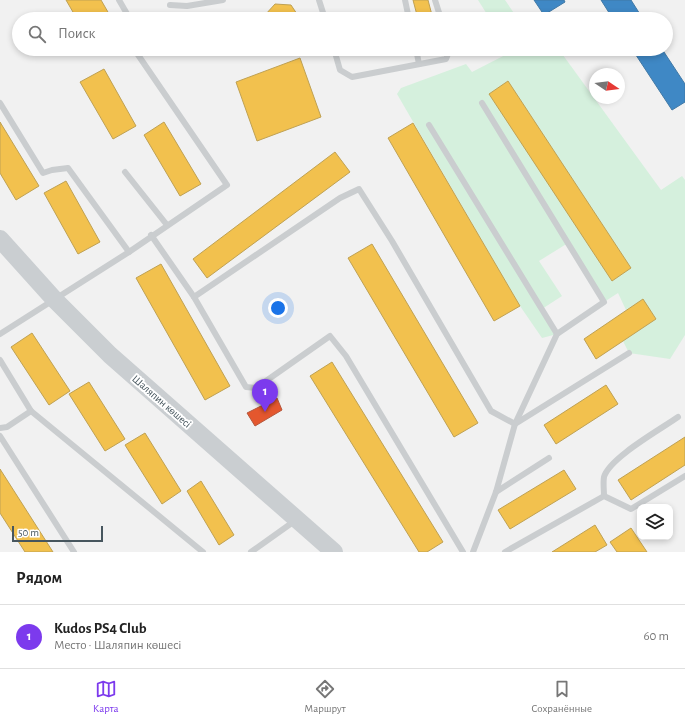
<!DOCTYPE html>
<html lang="ru">
<meta charset="utf-8">
<style>
body{margin:0;font-family:"Alegreya Sans",sans-serif;background:#f6f6f6;color:#222}
.controls{position:absolute;right:12px;bottom:12px;display:grid;overflow:hidden;border-radius:8px;box-shadow:0 2px 6px #0003}
.controls button{width:36px;height:36px;display:grid;place-items:center;padding:0;border:0;border-bottom:1px solid #e0e0e0;background:#fff;color:#222;font:20px sans-serif}
.compass{position:absolute;left:589px;top:68px;width:36px;height:36px;border-radius:50%;background:#fff;box-shadow:0 2px 6px #0003;rotate:103deg}
.scale{position:absolute;left:12px;bottom:10px;width:91px;box-sizing:border-box;padding-left:4px;border:2px solid #47565e;border-top:0;font-size:11px;line-height:14px;white-space:nowrap;color:#47565e;-webkit-text-stroke:3px #fff;paint-order:stroke}
.you{position:absolute;left:278px;top:308px;width:14px;height:14px;margin:-10px;border:3px solid #fff;border-radius:50%;background:#1a73e8;box-shadow:0 0 0 6px #1a73e833}
.badge{display:grid;place-items:center;width:26px;height:26px;border-radius:50%;background:#7c3aed;color:#fff;font-size:13px;font-weight:700}
.pin{position:absolute;translate:-50% -33px;filter:drop-shadow(0 1px 2px #0008)}
.pin::after{content:'';position:absolute;top:21px;width:14px;height:12px;background:inherit;clip-path:polygon(0 0,100% 0,50% 100%)}
.list{margin:0;padding:0;list-style:none}
h2{display:flex;justify-content:space-between;align-items:center;height:52px;margin:0;padding:0 16px;font-size:17px}
h2 small{font-size:13px;font-weight:400;color:#767676}
.list li{display:grid;grid-template-columns:26px 1fr auto;gap:12px;align-items:center;box-sizing:border-box;height:64px;padding:0 16px;border-top:1px solid #e0e0e0}
.list b{display:block;font-size:15px;white-space:nowrap}
.list p{margin:0;font-size:13px;white-space:nowrap;color:#767676}
.list em{font-size:13px;font-style:normal;color:#767676}
.icon{flex:none;width:22px;height:22px;fill:none;stroke:currentColor;stroke-width:2;stroke-linecap:round;stroke-linejoin:round}
.map{position:relative;flex:none;width:685px;height:552px;overflow:hidden}
.search{position:absolute;background:#fff;box-shadow:0 2px 6px #0003;left:12px;right:12px;top:12px;height:44px;display:flex;align-items:center;gap:10px;box-sizing:border-box;padding:0 14px;border-radius:22px;color:#767676;font-size:15px}
.sheet{height:116px;background:#fff}
nav{display:flex;justify-content:space-around;align-items:center;box-sizing:border-box;height:56px;border-top:1px solid #e0e0e0;background:#fff;font-size:11px;color:#767676}
nav a{display:grid;justify-items:center;gap:2px}
nav .on{color:#7c3aed}
.map>svg:first-child{display:block}
</style>
<div class="map">
<svg width="685" height="552" viewBox="0 0 685 552">
<rect width="100%" height="100%" fill="#f1f1f1"/>
<g fill="#d5f0dd" fill-rule="evenodd">
<path d="M478 0H505L518 19H490Z"/>
<path d="M517 49H556L560 51 661 190 682 176 685 180V335L670 359 629 353 623 341 656 319 643 299 626 310 618 293 604 302 568 243 539 261 562 296 542 309 557 334 542 338 520 306 397 94 401 88 466 64 472 72ZM508 81 631 268 612 281 489 94Z"/>
</g>
<g fill="#f2c14e" stroke="#bfa153">
<path d="M66 0H101L112 19H77Z"/>
<path d="M413 0H428L433 19H418Z"/>
<path d="M275 4 291 5 299 17V19H266L265 15Z"/>
<path d="M231 14H246L249 19H226Z"/>
<path d="M95 49H104L97 53Z"/>
<path d="M425 49H439L426 52Z"/>
<path d="M300 58 321 117 257 141 236 82Z"/>
<path d="M104 69 136 126 113 139 80 82Z"/>
<path d="M508 81 631 268 612 281 489 94Z"/>
<path d="M0 122 39 186 16 200 0 173Z"/>
<path d="M164 122 201 184 180 196 144 135Z"/>
<path d="M413 123 520 306 494 321 388 138Z"/>
<path d="M335 152 350 172 207 278 193 259Z"/>
<path d="M66 181 100 242 78 254 44 193Z"/>
<path d="M372 244 478 423 454 437 348 258Z"/>
<path d="M161 264 230 386 205 400 136 278Z"/>
<path d="M643 299 656 319 596 359 584 339Z"/>
<path d="M32 333 70 391 49 405 11 347Z"/>
<path d="M332 362 443 542 427 552H419L310 376Z"/>
<path d="M89 382 125 439 105 451 69 394Z"/>
<path d="M606 385 618 404 556 444 544 425Z"/>
<path d="M145 433 181 491 162 504 125 445Z"/>
<path d="M685 437V465L631 500 618 480Z"/>
<path d="M0 469 53 552H25L0 513Z"/>
<path d="M564 470 576 489 510 529 498 510Z"/>
<path d="M201 481 234 535 219 545 187 491Z"/>
<path d="M595 525 607 545 595 552H552Z"/>
<path d="M631 528 647 552H617L610 542Z"/>
</g>
<path fill="#e4572e" stroke="#b5573c" d="M277 398 282 410 255 426 247 413Z"/>
<g fill="#3f88c5" stroke="#4179a6">
<path d="M534 0H564L565 2 544 15Z"/>
<path d="M601 0H631L643 19H613Z"/>
<path d="M632 49H662L685 84V102L672 110Z"/>
</g>
<g fill="none" stroke-linecap="round" stroke-linejoin="round">
<g stroke="#cacdcf" stroke-width="6">
<path d="M119 0 130 19"/>
<path d="M319 0 325 19"/>
<path d="M405 0 409 19"/>
<path d="M435 0 441 19"/>
<path d="M170 5 187 6 223 0"/>
<path d="M334 49 340 70 352 77 446 59 450 49"/>
<path d="M416 49 419 64"/>
<path d="M0 103 43 173 52 170 68 168 129 252"/>
<path d="M429 125 557 334"/>
<path d="M125 172 167 225"/>
<path d="M151 235 194 297"/>
<path d="M0 334 129 252 227 185 134 49"/>
<path d="M0 360 31 411 203 552"/>
<path d="M0 428 7 427 31 411"/>
<path d="M0 436 74 552"/>
<path d="M496 492 549 458"/>
<path d="M604 496C604 490 603 483 604 477 609 458 661 429 678 417"/>
<path d="M251 552 296 520"/>
<path d="M463 552 346 356 330 336 256 388 246 387 194 297 340 198 359 189 392 241 491 411 515 424 629 353"/>
<path d="M473 552 496 492 515 424 557 334 604 302 482 103"/>
<path d="M505 552 604 496 631 509 685 476"/>
</g>
<path stroke="#caced1" stroke-width="18" d="M0 239 54 299 110 355 334 552"/>
</g>
<g text-anchor="middle" stroke-width="4" stroke-linejoin="round" paint-order="stroke">
<g font-size="11" fill="#47565e" stroke="#fff">
<text transform="translate(162 401) rotate(41)" y="4">Шаляпин көшесі</text>
</g>
</g>
</svg>
<div class="controls">
<button><svg class="icon" aria-label="layers" viewBox="0 0 24 24"><path d="M12 4l9 5-9 5-9-5zM3 14l9 5 9-5"/></svg></button>
</div>
<svg class="compass" viewBox="-18 -18 36 36"><path d="M0-13l5 13h-10z" fill="#e53935"/><path d="M0 13l5-13h-10z" fill="#767676"/></svg>
<div class="scale">50 m</div>
<div class="you"></div>
<div class="pin badge" style="left:265px;top:412px">1</div>
<div class="search"><svg class="icon" aria-label="search" viewBox="0 0 24 24"><circle cx="10" cy="10" r="6"/><path d="M15 15l6 6"/></svg>Поиск</div>
</div>
<section class="sheet">
<h2>Рядом<small></small></h2>
<ul class="list">
<li><span class="badge">1</span><div><b>Kudos PS4 Club</b><p>Место · Шаляпин көшесі</p></div><em>60 m</em></li>
</ul>
</section>
<nav>
<a class="on"><svg class="icon" aria-label="map" viewBox="0 0 24 24"><path d="M3 6l6-2 6 2 6-2v14l-6 2-6-2-6 2zM9 4v14M15 6v14"/></svg>Карта</a>
<a><svg class="icon" aria-label="directions" viewBox="0 0 24 24"><path d="M12 3l9 9-9 9-9-9zM9 14v-3h6M13 9l2 2-2 2"/></svg>Маршрут</a>
<a><svg class="icon" aria-label="saved" viewBox="0 0 24 24"><path d="M7 4h10v16l-5-4-5 4z"/></svg>Сохранённые</a>
</nav>
